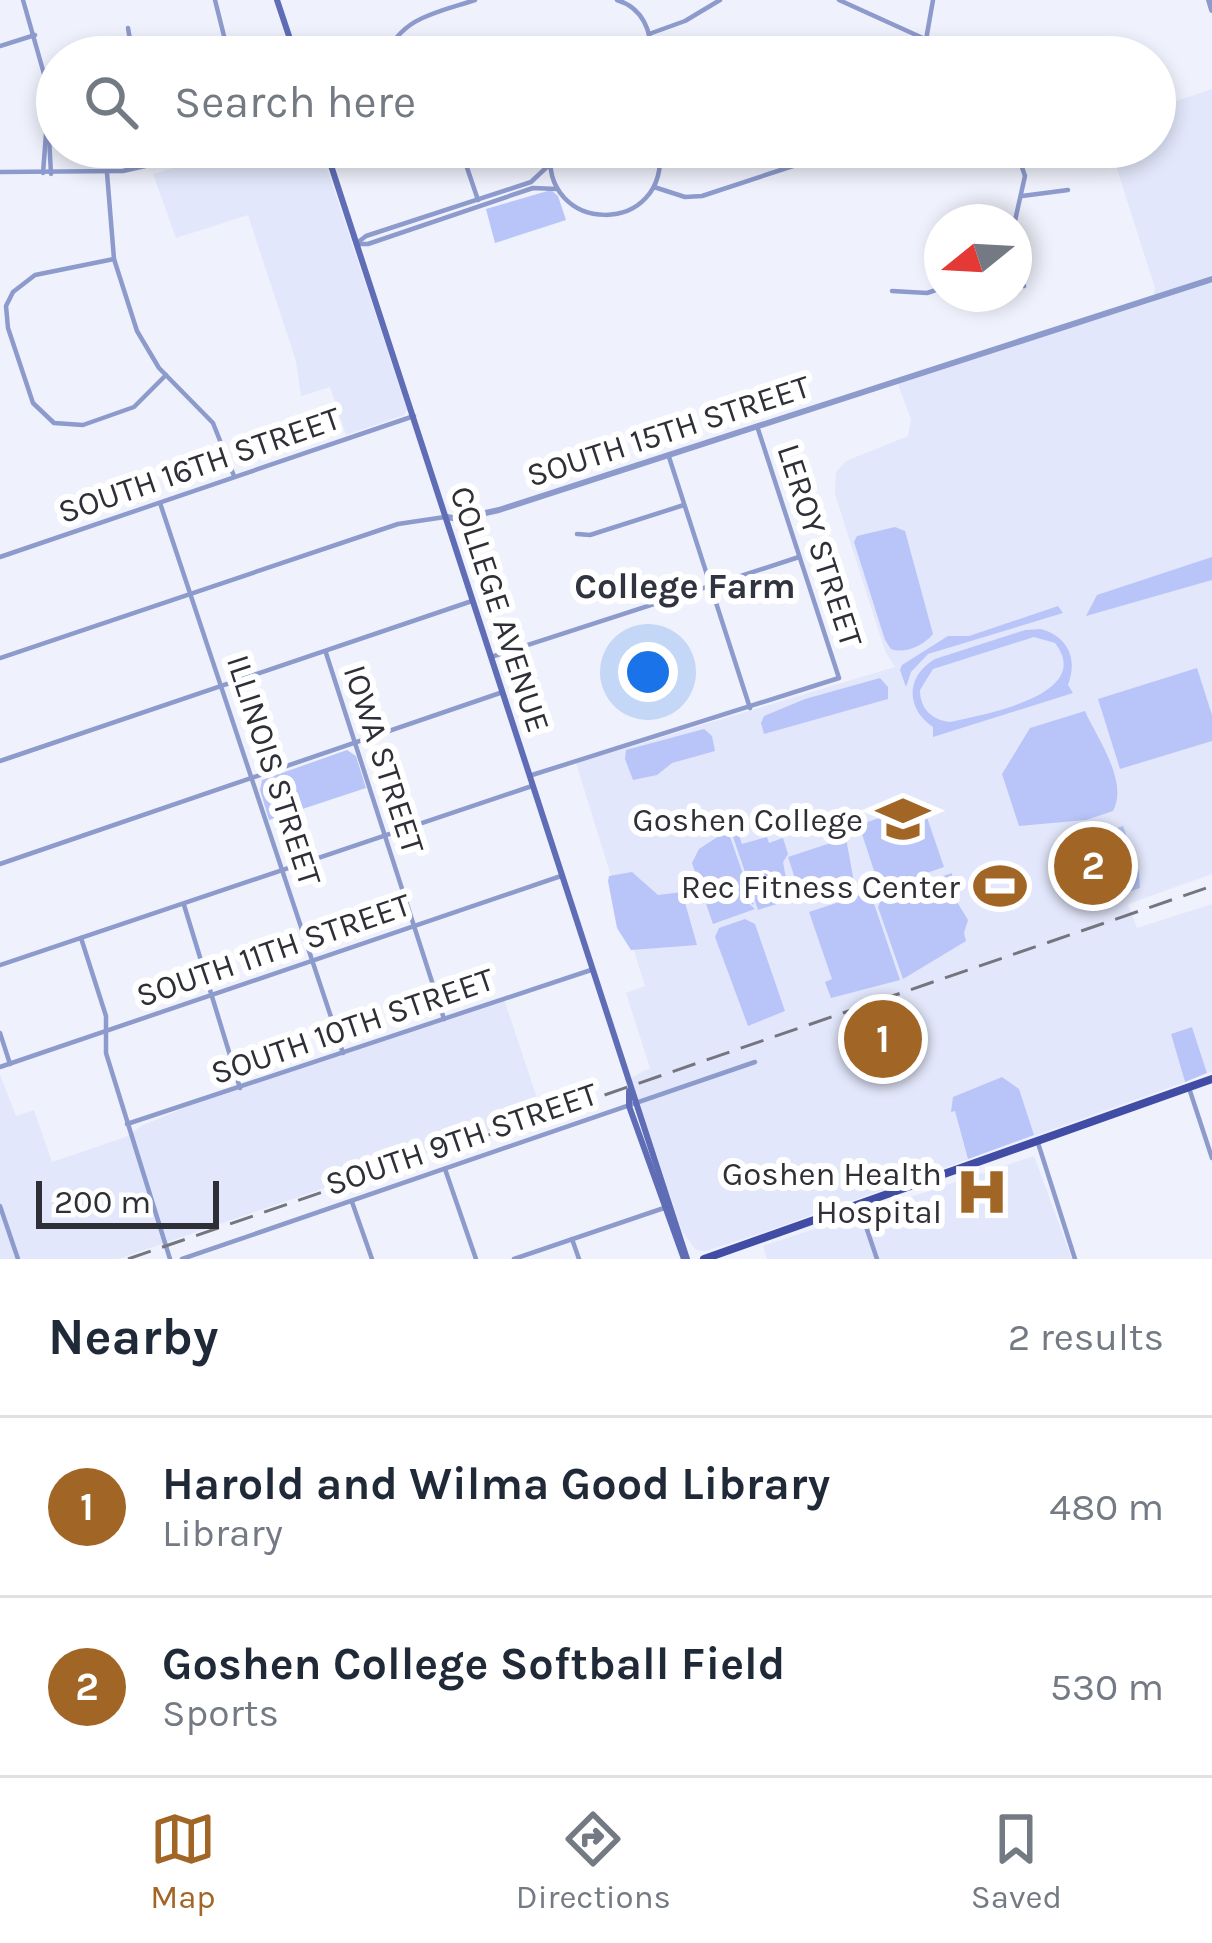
<!DOCTYPE html>
<style>
body{margin:0;font-family:Karla,sans-serif;background:#f2f2f3;color:#1f2937}
.compass{position:absolute;left:924px;top:204px;width:108px;height:108px;border-radius:50%;background:#fff;box-shadow:0 6px 18px #0003;rotate:252deg}
.scale{position:absolute;left:36px;bottom:30px;width:183px;box-sizing:border-box;padding-left:12px;border:6px solid #2f3037;border-top:0;font-size:33px;line-height:42px;white-space:nowrap;color:#2f3037;-webkit-text-stroke:9px #fff;paint-order:stroke}
.you{position:absolute;left:648px;top:672px;width:42px;height:42px;margin:-30px;border:9px solid #fff;border-radius:50%;background:#1a73e8;box-shadow:0 0 0 18px #1a73e833}
.badge{display:grid;place-items:center;width:78px;height:78px;border-radius:50%;background:#a16626;color:#fff;font-size:39px;font-weight:700}
.pin{position:absolute;translate:-50% -50%;border:6px solid #fff;box-shadow:0 3px 12px #0006}
.list{margin:0;padding:0;list-style:none}
h2{display:flex;justify-content:space-between;align-items:center;height:156px;margin:0;padding:0 48px;font-size:51px}
h2 small{font-size:39px;font-weight:400;color:#747a83}
.list li{display:grid;grid-template-columns:78px 1fr auto;gap:36px;align-items:center;box-sizing:border-box;height:180px;padding:0 48px;border-top:3px solid #e0e1e3}
.list b{display:block;font-size:45px;white-space:nowrap}
.list p{margin:0;font-size:39px;white-space:nowrap;color:#747a83}
.list em{font-size:39px;font-style:normal;color:#747a83}
.icon{flex:none;width:66px;height:66px;fill:none;stroke:currentColor;stroke-width:2;stroke-linecap:round;stroke-linejoin:round}
.map{position:relative;flex:none;width:1212px;height:1259px;overflow:hidden}
.search{position:absolute;background:#fff;box-shadow:0 6px 18px #0003;left:36px;right:36px;top:36px;height:132px;display:flex;align-items:center;gap:30px;box-sizing:border-box;padding:0 42px;border-radius:66px;color:#747a83;font-size:45px}
.sheet{height:516px;background:#fff}
nav{display:flex;justify-content:space-around;align-items:center;box-sizing:border-box;height:168px;border-top:3px solid #e0e1e3;background:#fff;font-size:33px;color:#747a83}
nav a{display:grid;justify-items:center;gap:6px}
nav .on{color:#a16626}
.map>svg:first-child{display:block}
</style>
<div class="map">
<svg width="1212" height="1259" viewBox="0 0 1212 1259">
<rect width="100%" height="100%" fill="#eff1fc"/>
<g fill="#e2e7fb">
<path d="M1212 89V874L1128 904 1137 928 1212 904V1071L1207 1073 1192 1027 1171 1034 1185 1082 761 1233 706 1251 696 1250 682 1231 631 1078 650 1068 626 993 645 986 576 763 895 667 885 651 835 494 836 472 846 461 908 436 911 419 897 382 1153 302 1155 288 1110 147H1155V108Z"/>
<path d="M244 147H320L407 410 404 415 346 435 330 387 301 396 296 361 248 215 176 238 153 174Z"/>
<path d="M504 999 542 1113 118 1259H0V1075L16 1116 34 1110 52 1162 126 1137 141 1126 191 1105Z"/>
<path d="M1034 1156 1072 1259H767L763 1246Z"/>
</g>
<g fill="#b9c5f9" fill-rule="evenodd">
<path d="M551 190 558 196 566 220 495 243 486 209Z"/>
<path d="M895 527 905 531 933 634C923 646 905 654 891 649L885 640 854 542 857 536Z"/>
<path d="M1212 557V580L1086 616 1097 595Z"/>
<path d="M1058 606 1063 613 928 654 911 672 906 687 900 670 902 665 948 636H969Z"/>
<path d="M1041 629C1068 637 1078 658 1068 685L1073 693 933 737V727C905 708 906 676 935 659L1025 630ZM1034 637 1055 643C1095 695 985 714 950 722 932 720 920 709 920 690L933 669Z"/>
<path d="M1197 668 1212 715V741L1120 769 1098 699Z"/>
<path d="M880 678 888 687V699L764 734 761 723 764 716 805 699Z"/>
<path d="M1085 711C1097 738 1129 782 1113 811L1086 820 1019 826 1002 774 1030 728Z"/>
<path d="M704 729 712 736 715 751 672 763 657 775 633 780 625 759 626 750Z"/>
<path d="M347 750 356 756 366 788 269 820 260 790 262 780Z"/>
<path d="M922 803 944 867 880 889 859 825Z"/>
<path d="M732 815 742 844 767 837 769 843 783 838 788 854 783 862 788 889 779 892 783 902 758 910 733 837 725 830Z"/>
<path d="M1123 826 1139 872 1140 888 1083 907C1069 871 1086 837 1123 826Z"/>
<path d="M725 832 730 837 754 905 745 900 755 909 713 924 692 863 699 849Z"/>
<path d="M846 838 854 882 802 900 788 857Z"/>
<path d="M632 872 658 895 682 892 697 945 631 950 617 928 608 881 609 876Z"/>
<path d="M952 873 954 897 968 920 964 933 966 941 903 979 878 907 883 896Z"/>
<path d="M870 892 900 980 831 998 825 982 832 979 809 912Z"/>
<path d="M745 919 755 924 785 1011 748 1026 715 937 719 928Z"/>
<path d="M1192 1027 1207 1073 1185 1082 1171 1034Z"/>
<path d="M1002 1077 1019 1089 1034 1135 968 1159 955 1111 951 1112 953 1097Z"/>
</g>
<g fill="none" stroke-linecap="round" stroke-linejoin="round">
<g stroke="#8d9acc" stroke-width="4.5">
<path d="M23 0 46 81 51 174"/>
<path d="M617 0C643 8 651 30 652 57"/>
<path d="M839 0 925 39"/>
<path d="M128 28 133 57"/>
<path d="M649 34 685 21 720 0"/>
<path d="M0 46 35 35"/>
<path d="M203 57 215 52 225 40 215 0"/>
<path d="M386 57C400 17 439 12 475 0"/>
<path d="M923 57 933 0"/>
<path d="M460 147 478 200"/>
<path d="M551 147C538 237 672 238 659 147"/>
<path d="M0 172 123 171 229 147"/>
<path d="M43 173 47 121"/>
<path d="M107 173 114 259 137 331 159 368 213 423 234 476"/>
<path d="M654 187 685 197 702 196 799 164 815 152 919 155 924 147"/>
<path d="M1022 196 1068 190"/>
<path d="M1014 225 1025 176 1015 147"/>
<path d="M357 243 366 236 531 182 549 165"/>
<path d="M356 244H368L533 188 557 189"/>
<path d="M114 259 35 275 13 292 6 306 8 328 33 403 54 423 83 425 134 407 166 375"/>
<path d="M1014 269 1024 286"/>
<path d="M892 291 927 293 942 288"/>
<path d="M669 457 750 708"/>
<path d="M160 503 343 1053"/>
<path d="M577 534 590 535 684 505"/>
<path d="M0 557 414 416"/>
<path d="M326 653 444 1019"/>
<path d="M491 657 799 557"/>
<path d="M0 658 398 524 445 517"/>
<path d="M0 761 472 601"/>
<path d="M532 775 839 678 757 426"/>
<path d="M0 864 500 693"/>
<path d="M184 905 240 1088"/>
<path d="M81 938 106 1016V1053L170 1259"/>
<path d="M0 965 532 786"/>
<path d="M0 1033 10 1064"/>
<path d="M0 1067 561 876"/>
<path d="M1189 1088 1212 1158"/>
<path d="M127 1124 591 970"/>
<path d="M1038 1143 1075 1259"/>
<path d="M445 1169 476 1259"/>
<path d="M352 1202 372 1259"/>
<path d="M0 1206 18 1259"/>
<path d="M859 1206 877 1259"/>
<path d="M572 1239 579 1259"/>
<path d="M182 1259 755 1062"/>
<path d="M514 1259 664 1208"/>
</g>
<g stroke="#8d9acc" stroke-width="6">
<path d="M1209 0 1212 10"/>
<path d="M447 517 458 519 499 510 1212 279"/>
</g>
<g stroke="#5f6db6" stroke-width="6">
<path d="M277 0 296 57"/>
<path d="M325 147 687 1259"/>
<path d="M629 1091V1106L684 1259"/>
</g>
<path stroke="#414ca5" stroke-width="8" d="M704 1259 1212 1079"/>
<path stroke="#74757e" stroke-width="3" stroke-dasharray="24 12" stroke-linecap="butt" d="M128 1259 1212 886"/>
</g>
<defs>
<g id="university-bare" transform="scale(4.14)"><path d="M0-5L7-2L0 1L-7-2ZM-4 1L0 2.5L4 1V4Q0 6-4 4Z" fill="#a16626" stroke="#fff" stroke-width="2.5" paint-order="stroke"/></g>
<g id="stadium-bare" transform="scale(4.14)"><path d="M0-5a6.5 5 0 1 0 0 10a6.5 5 0 1 0 0-10ZM-3.5-1.8h7v3.6h-7Z" fill="#a16626" stroke="#fff" stroke-width="2.5" paint-order="stroke"/></g>
<g id="hospital-bare" transform="scale(4.14)"><path d="M-5-5h3v3.5h4V-5h3V5h-3V1.5h-4V5h-3Z" fill="#a16626" stroke="#fff" stroke-width="2.5" paint-order="stroke"/></g>
</defs>
<g fill-rule="evenodd">
<use href="#university-bare" x="903" y="819"/>
<use href="#stadium-bare" x="1000" y="886"/>
<use href="#hospital-bare" x="982" y="1192"/>
</g>
<g text-anchor="middle" stroke-width="12" stroke-linejoin="round" paint-order="stroke">
<g font-size="33" fill="#2f3037" stroke="#fff">
<text transform="translate(668 430) rotate(-18)" y="12">SOUTH 15TH STREET</text>
<text transform="translate(199 464) rotate(-19)" y="12">SOUTH 16TH STREET</text>
<text transform="translate(821 545) rotate(72)" y="12">LEROY STREET</text>
<text transform="translate(501 609) rotate(72)" y="12">COLLEGE AVENUE</text>
<text transform="translate(385 759) rotate(72)" y="12">IOWA STREET</text>
<text transform="translate(275 770) rotate(72)" y="12">ILLINOIS STREET</text>
<text transform="translate(273 949) rotate(-19)" y="12">SOUTH 11TH STREET</text>
<text transform="translate(352 1025) rotate(-19)" y="12">SOUTH 10TH STREET</text>
<text transform="translate(461 1138) rotate(-19)" y="12">SOUTH 9TH STREET</text>
</g>
<g font-size="33" fill="#2f3037" stroke="#fff" text-anchor="end">
<text x="863" y="831">Goshen College</text>
<text x="960" y="898">Rec Fitness Center</text>
<text x="942" y="1185">Goshen Health<tspan x="942" dy="38">Hospital</tspan></text>
</g>
<g font-size="36" font-weight="bold" fill="#303340" stroke="#fff">
<text x="685" y="598">College Farm</text>
</g>
</g>
</svg>
<svg class="compass" viewBox="-18 -18 36 36"><path d="M0-13l5 13h-10z" fill="#e53935"/><path d="M0 13l5-13h-10z" fill="#747a83"/></svg>
<div class="scale">200 m</div>
<div class="you"></div>
<div class="pin badge" style="left:883px;top:1039px">1</div>
<div class="pin badge" style="left:1093px;top:866px">2</div>
<div class="search"><svg class="icon" aria-label="search" viewBox="0 0 24 24"><circle cx="10" cy="10" r="6"/><path d="M15 15l6 6"/></svg>Search here</div>
</div>
<section class="sheet">
<h2>Nearby<small>2 results</small></h2>
<ul class="list">
<li><span class="badge">1</span><div><b>Harold and Wilma Good Library</b><p>Library</p></div><em>480 m</em></li>
<li><span class="badge">2</span><div><b>Goshen College Softball Field</b><p>Sports</p></div><em>530 m</em></li>
</ul>
</section>
<nav>
<a class="on"><svg class="icon" aria-label="map" viewBox="0 0 24 24"><path d="M3 6l6-2 6 2 6-2v14l-6 2-6-2-6 2zM9 4v14M15 6v14"/></svg>Map</a>
<a><svg class="icon" aria-label="directions" viewBox="0 0 24 24"><path d="M12 3l9 9-9 9-9-9zM9 14v-3h6M13 9l2 2-2 2"/></svg>Directions</a>
<a><svg class="icon" aria-label="saved" viewBox="0 0 24 24"><path d="M7 4h10v16l-5-4-5 4z"/></svg>Saved</a>
</nav>
